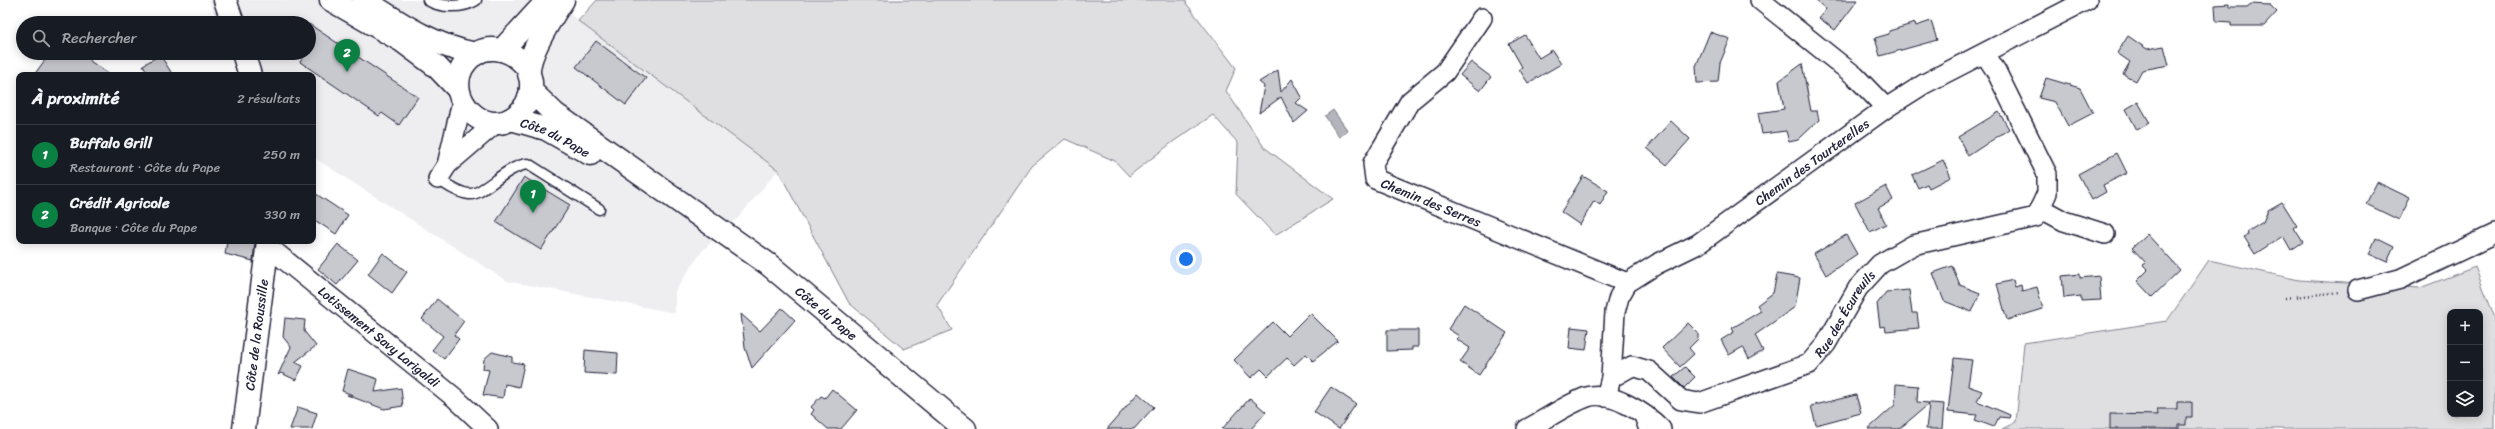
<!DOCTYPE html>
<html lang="fr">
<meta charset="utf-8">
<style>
body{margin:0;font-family:Sriracha,sans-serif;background:#20242c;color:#f1f3f6}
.controls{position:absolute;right:12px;bottom:12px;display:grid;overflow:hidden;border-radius:8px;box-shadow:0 2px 10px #0003}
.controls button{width:36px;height:36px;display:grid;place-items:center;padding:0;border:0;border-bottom:1px solid #363941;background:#171b24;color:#f1f3f6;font:20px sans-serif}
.you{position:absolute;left:1186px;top:259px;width:14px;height:14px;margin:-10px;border:3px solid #fff;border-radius:50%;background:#1a73e8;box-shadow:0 0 0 6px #1a73e833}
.badge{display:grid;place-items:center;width:26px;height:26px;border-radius:50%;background:#0b8043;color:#fff;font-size:13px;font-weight:700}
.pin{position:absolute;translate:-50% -33px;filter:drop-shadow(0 1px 2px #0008)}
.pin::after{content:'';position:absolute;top:21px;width:14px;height:12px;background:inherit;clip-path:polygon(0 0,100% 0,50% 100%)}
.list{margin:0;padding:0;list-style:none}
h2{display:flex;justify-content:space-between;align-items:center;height:52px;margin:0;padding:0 16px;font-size:17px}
h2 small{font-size:13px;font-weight:400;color:#9ea1a6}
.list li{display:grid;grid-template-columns:26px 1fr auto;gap:12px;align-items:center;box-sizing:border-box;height:60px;padding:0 16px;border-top:1px solid #363941}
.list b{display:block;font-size:15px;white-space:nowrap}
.list p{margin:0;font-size:13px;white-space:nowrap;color:#9ea1a6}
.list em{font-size:13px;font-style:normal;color:#9ea1a6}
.icon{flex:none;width:22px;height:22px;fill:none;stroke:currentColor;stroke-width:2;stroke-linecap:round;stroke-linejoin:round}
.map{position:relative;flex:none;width:2495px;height:429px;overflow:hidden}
.search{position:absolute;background:#171b24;box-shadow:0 2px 10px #0003;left:16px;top:16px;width:300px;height:44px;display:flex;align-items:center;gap:10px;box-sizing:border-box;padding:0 14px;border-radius:22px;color:#9ea1a6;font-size:15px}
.panel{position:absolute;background:#171b24;box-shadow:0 2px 10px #0003;left:16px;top:72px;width:300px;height:172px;border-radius:8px}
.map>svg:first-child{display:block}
</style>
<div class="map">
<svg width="2495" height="429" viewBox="0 0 2495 429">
<rect width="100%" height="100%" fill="#fff"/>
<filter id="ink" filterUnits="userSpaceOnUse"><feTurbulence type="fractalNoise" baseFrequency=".025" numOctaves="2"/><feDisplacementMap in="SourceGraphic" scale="8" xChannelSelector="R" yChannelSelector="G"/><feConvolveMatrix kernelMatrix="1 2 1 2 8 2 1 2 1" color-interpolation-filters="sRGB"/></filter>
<g filter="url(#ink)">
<path fill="#eeeef1" d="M209 0H551L778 170 738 218 702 251 675 291V313L507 281 313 157V75H238L229 53H309V23H218Z"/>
<g fill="#dfdfe2" stroke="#80808e" fill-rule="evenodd">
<path d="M597 0H1186V3L1236 68 1226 91 1264 147 1333 199 1275 235 1236 194 1238 143 1213 115 1174 141 1129 176 1115 161 1065 139 1032 166 937 305 952 330 904 349 849 303 778 170 578 21Z"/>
<path d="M2209 260 2299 280 2420 288 2475 267 2495 318V429H2002L2016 422 2024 343 2167 321ZM2450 312H2480V414H2450Z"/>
</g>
<path fill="#b4b4bc" stroke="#7a7a88" d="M1333 110 1348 131 1339 137 1325 116Z"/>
<g fill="#c8c8cf" stroke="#22223b">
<path d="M1815 0H1858L1835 30 1819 18 1826 9Z"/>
<path d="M2229 4V7H2247L2251 4 2270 5 2277 12 2264 26H2231V22L2216 21 2215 5Z"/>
<path d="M1931 21 1937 40 1880 56 1875 38 1889 34V31L1915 23 1916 26Z"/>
<path d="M309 24 418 97 399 125 382 113 379 116 300 62 306 53H309Z"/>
<path d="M1710 32 1730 39 1720 63 1718 82 1697 83 1696 66Z"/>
<path d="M1525 35 1539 58 1552 50 1561 64 1528 83 1519 69 1522 67 1509 44Z"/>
<path d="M2128 36 2147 49 2164 46 2169 65 2142 70 2136 81 2123 74 2130 62 2117 53Z"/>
<path d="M596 41 646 78 626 105 576 67Z"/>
<path d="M50 53H90V61L110 75H34Z"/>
<path d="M160 55 173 75H149L143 65Z"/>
<path d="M1471 62 1491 77 1480 91 1460 75Z"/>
<path d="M1802 64 1811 111H1817L1819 120 1798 140 1789 142 1786 131 1762 134 1758 113 1784 109 1779 81Z"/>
<path d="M1278 70 1281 92 1292 79 1302 97 1296 103 1308 111 1294 123 1281 97 1259 113 1264 86 1259 82Z"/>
<path d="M2046 78 2080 88 2093 113 2068 126 2055 102 2039 98Z"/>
<path d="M2138 102 2150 123 2137 130 2126 109Z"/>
<path d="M1999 112 2009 129 1968 156 1958 137Z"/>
<path d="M1671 121 1690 139 1667 165 1647 148Z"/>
<path d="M2117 153 2127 173 2103 185 2106 192 2092 200 2078 174Z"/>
<path d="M1943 160 1951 177 1929 188 1927 184 1918 188 1912 175Z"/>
<path d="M1583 176 1608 191 1600 205 1594 201 1580 225 1561 212Z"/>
<path d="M524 177 570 205 541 250 496 222Z"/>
<path d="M2377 182 2410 198 2399 220 2366 204Z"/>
<path d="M1886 186 1893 200 1878 208 1886 224 1870 232 1855 203Z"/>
<path d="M313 192 348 215 336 234 313 219Z"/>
<path d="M2282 202 2297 226 2294 228 2303 242 2291 250 2283 236 2255 254 2244 237 2248 235 2247 232 2263 222 2268 210Z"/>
<path d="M2147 234 2180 270 2152 297 2137 281 2148 270 2143 265 2146 263 2132 248Z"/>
<path d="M1846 235 1857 254 1826 275 1814 254Z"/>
<path d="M2376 238 2394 247 2387 262 2369 254Z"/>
<path d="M227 241H255L253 261 225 254Z"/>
<path d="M338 244 358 260 337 285 318 269Z"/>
<path d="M383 253 407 272 392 293 368 274Z"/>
<path d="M1952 266 1960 285 1980 293 1972 312 1944 301 1933 273Z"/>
<path d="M1777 274 1800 278 1795 307 1755 335 1763 351 1749 359 1743 347 1729 355 1721 340 1734 332 1732 328 1761 311 1757 305 1773 293Z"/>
<path d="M2080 274V278L2099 276 2101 300 2081 301V296L2064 298 2062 276Z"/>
<path d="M2013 280 2015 287 2021 285 2022 291 2037 287 2043 309 2007 320 1997 284Z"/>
<path d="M1909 290 1912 313H1917L1919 328 1886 331 1885 326 1880 327 1877 304 1886 292Z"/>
<path d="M437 299 464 321 454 335 459 339 444 359 432 350 443 336 422 319Z"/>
<path d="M1464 304 1507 333 1479 375 1460 362 1470 348 1456 339 1459 336 1448 329Z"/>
<path d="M782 308 795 320 752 368 745 348 741 314 760 331Z"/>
<path d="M1310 313 1338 341 1313 361 1306 354 1294 365 1287 358 1268 376 1261 369 1251 378 1234 360 1273 322 1287 336Z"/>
<path d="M285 318 305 320 304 331 316 346 295 362 303 366 296 380 281 373 278 375 291 347 283 337Z"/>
<path d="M1688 323 1698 333V339L1689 348 1694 354 1680 367 1662 348Z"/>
<path d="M1571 327 1589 329 1586 350 1569 348Z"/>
<path d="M1387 330H1418V347H1412V350L1387 351Z"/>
<path d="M585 350 618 353 617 375 584 373Z"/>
<path d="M492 352 512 357V362L524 364 519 387 505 384 503 398 483 395 489 370 483 369 484 359Z"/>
<path d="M1954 358 1972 360 1968 386 1982 391 1977 401 2010 415 2009 418 1999 417 1994 427 1975 420 1977 415 1948 412Z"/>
<path d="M1685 367 1695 377 1684 388 1673 377Z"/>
<path d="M348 369 378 379 375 392 401 388 403 406 384 409 347 395H353L342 391Z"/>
<path d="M1896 384 1918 386 1917 402 1944 404 1942 429H1926L1929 404 1899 429H1868L1895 405Z"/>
<path d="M1331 387 1356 404 1339 429 1314 412Z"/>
<path d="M832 389 857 410 841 429H828L811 414 814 410 811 407 821 396 825 398Z"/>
<path d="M1138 393 1154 407 1134 429H1107Z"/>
<path d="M1856 395 1861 413 1816 425 1811 406Z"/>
<path d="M1250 398 1266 412 1251 429H1222Z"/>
<path d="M2177 402H2192V417H2186V425H2179V429H2110V414L2158 415 2157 409H2177Z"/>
<path d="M298 407 317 413 312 429H290Z"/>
</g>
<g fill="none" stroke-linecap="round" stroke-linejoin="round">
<g stroke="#22223b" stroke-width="13">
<g id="lane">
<path d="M428 0C440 8 464 8 476 0"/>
<path d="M438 179C447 185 458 193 469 194 483 196 505 166 528 164L599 209"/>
<path d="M1638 412 1644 429"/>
</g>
</g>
<g stroke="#22223b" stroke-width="22">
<g id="street">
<path d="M1760 0 1855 76 1886 108"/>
<path id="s1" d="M1482 18 1445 72 1410 101 1373 163 1375 179 1627 283"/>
<path d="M448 164 497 122"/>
<path d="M438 179 447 165 462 102"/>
<path d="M2040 208 2064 221 2105 234"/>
<path id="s2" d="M267 248 275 252 455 398 488 429"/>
<path d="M2358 290 2400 279 2495 234"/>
<path id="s3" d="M1611 378 1632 366 1649 371 1681 400 1699 403 1809 364 1826 344 1858 288 1880 264 1913 245 2036 217 2047 193V174L1996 71 1985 54"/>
<path id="s4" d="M1606 397 1611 378 1615 312 1619 297 1627 283 1657 264 1698 244 1886 108 1924 84 2087 0"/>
<path d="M1527 429C1547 419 1567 404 1587 397 1609 389 1647 414 1661 429"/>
</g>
</g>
<g stroke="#22223b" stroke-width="25">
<g id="secondary">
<path d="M225 0 233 23"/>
<path d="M331 0 402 41 437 67 458 89"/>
<path d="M364 0C400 23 433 46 476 54"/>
<path d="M502 50 548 0"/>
<path d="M243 53 250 75"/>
<path d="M529 70C512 46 479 39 462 68 446 99 483 137 513 118 525 110 532 97 531 82 531 78 528 74 529 70 530 50 552 17 563 0"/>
<path id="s5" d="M531 91 555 114 768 264 965 429"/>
<path id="s6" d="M511 119 546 129 590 154"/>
<path id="s7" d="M244 429 268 241"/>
</g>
</g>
<path stroke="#22223b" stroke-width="2.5" stroke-dasharray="1 3" stroke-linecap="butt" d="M2285 298 2340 292"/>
<use href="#lane" stroke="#fff" stroke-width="10"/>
<use href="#street" stroke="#fff" stroke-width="19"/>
<use href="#secondary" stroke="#fff" stroke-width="22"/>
</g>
</g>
<g text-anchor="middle" stroke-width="4" stroke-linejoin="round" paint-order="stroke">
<g font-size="13" fill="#22223b" stroke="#fff">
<text dy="5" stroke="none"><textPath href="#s6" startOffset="48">Côte du Pape</textPath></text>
<text dy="5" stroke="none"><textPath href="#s4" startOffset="339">Chemin des Tourterelles</textPath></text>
<text dy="5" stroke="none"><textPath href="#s1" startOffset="260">Chemin des Serres</textPath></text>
<text dy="5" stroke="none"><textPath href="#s5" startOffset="370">Côte du Pape</textPath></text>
<text dy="5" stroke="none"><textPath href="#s3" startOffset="282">Rue des Écureuils</textPath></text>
<text dy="5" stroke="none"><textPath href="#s7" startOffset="95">Côte de la Roussille</textPath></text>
<text dy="5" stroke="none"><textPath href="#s2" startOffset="143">Lotissement Savy Larigaldi</textPath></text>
</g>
</g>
</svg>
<div class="controls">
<button>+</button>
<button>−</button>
<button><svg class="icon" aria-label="layers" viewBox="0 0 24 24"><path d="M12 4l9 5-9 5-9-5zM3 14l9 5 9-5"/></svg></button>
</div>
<div class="you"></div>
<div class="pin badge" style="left:533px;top:213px">1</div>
<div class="pin badge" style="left:347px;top:72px">2</div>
<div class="search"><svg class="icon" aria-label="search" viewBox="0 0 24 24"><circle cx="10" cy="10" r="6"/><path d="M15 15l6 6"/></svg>Rechercher</div>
<section class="panel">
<h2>À proximité<small>2 résultats</small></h2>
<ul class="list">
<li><span class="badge">1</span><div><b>Buffalo Grill</b><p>Restaurant · Côte du Pape</p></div><em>250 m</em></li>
<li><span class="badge">2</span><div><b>Crédit Agricole</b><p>Banque · Côte du Pape</p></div><em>330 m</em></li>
</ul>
</section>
</div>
